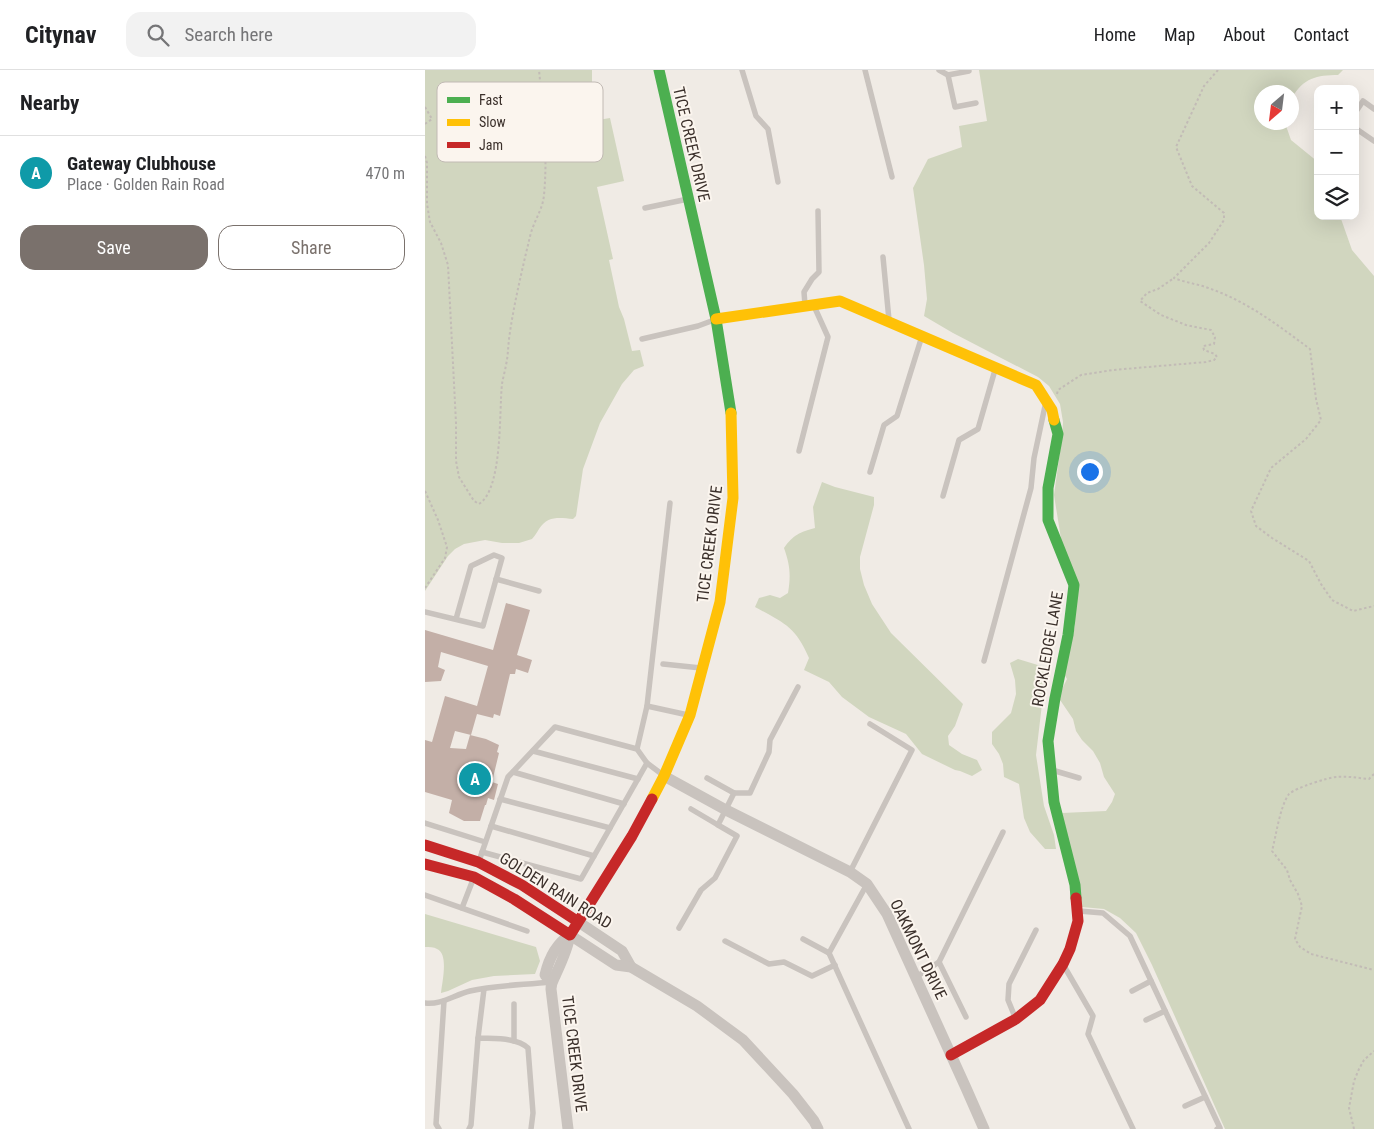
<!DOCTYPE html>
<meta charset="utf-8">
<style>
body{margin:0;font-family:"Roboto Condensed",sans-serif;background:#f2f2f2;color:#202124}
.controls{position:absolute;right:15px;top:15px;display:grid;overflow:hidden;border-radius:10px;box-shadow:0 5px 20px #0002}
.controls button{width:45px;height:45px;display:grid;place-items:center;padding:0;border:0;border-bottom:1px solid #e0e0e0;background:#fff;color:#202124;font:25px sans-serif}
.compass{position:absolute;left:829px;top:15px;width:45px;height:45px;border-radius:50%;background:#fff;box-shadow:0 5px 20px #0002;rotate:208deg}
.you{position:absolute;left:664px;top:401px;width:18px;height:18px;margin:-12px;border:4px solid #fff;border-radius:50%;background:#1a73e8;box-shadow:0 0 0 8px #1a73e833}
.badge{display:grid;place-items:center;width:32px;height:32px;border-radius:50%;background:#7a716c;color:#fff;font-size:16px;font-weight:700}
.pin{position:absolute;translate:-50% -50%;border:2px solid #fff;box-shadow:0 1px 5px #0006}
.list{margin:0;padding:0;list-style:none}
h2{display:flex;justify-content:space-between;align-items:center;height:65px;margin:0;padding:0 20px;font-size:21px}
h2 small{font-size:16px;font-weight:400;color:#757577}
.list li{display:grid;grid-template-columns:32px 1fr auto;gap:15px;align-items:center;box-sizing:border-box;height:75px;padding:0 20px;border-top:1px solid #e0e0e0}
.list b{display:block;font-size:19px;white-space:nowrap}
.list p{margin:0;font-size:16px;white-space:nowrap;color:#757577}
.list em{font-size:16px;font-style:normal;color:#757577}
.actions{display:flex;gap:10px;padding:15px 20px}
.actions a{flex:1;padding:11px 0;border:1px solid #7a716c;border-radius:15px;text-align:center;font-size:18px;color:#7a716c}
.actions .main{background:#7a716c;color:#fff}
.icon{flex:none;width:28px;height:28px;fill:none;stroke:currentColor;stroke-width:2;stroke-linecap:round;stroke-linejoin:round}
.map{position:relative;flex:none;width:949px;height:1059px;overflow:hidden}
header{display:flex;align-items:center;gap:30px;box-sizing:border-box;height:70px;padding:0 25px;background:#fff;border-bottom:1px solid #e0e0e0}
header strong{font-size:24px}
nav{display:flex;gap:28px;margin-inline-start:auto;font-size:18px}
.search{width:350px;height:45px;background:#f2f2f2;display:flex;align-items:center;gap:12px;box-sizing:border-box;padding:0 18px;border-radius:15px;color:#757577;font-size:19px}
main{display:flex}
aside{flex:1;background:#fff}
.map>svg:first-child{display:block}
</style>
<header>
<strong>Citynav</strong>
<div class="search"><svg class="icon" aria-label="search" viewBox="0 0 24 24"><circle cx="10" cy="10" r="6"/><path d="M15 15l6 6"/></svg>Search here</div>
<nav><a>Home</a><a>Map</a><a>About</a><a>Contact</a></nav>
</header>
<main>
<aside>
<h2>Nearby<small></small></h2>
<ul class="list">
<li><span class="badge" style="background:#0f9aa8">A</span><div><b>Gateway Clubhouse</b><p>Place · Golden Rain Road</p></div><em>470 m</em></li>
</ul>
<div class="actions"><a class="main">Save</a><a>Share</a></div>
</aside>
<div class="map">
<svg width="949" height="1059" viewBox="0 0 949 1059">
<rect width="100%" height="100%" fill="#f0ebe5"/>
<g fill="#d1d6bf">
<path d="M0 0H167V20L173 50 185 48 199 111 172 117 188 189 184 190 194 237 199 249 207 281 215 280 219 296 209 300 197 314 175 353 158 399 151 446 148 449C135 448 123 445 114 459 112 462 110 466 107 469L94 473H77L60 470 39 474 30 479 23 486 0 521Z"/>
<path d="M554 0H918L913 5C892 5 878 8 867 28L866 22H836V52L860 53 866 70 893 92V146H915L927 180 949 206V1059H800L727 895 711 863 695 848 679 839 657 837 637 743 681 741 687 732 690 724 679 707 675 693 668 681 657 670 651 661 648 649 633 627 642 609 639 604 650 556 629 425 637 367 638 352 635 334 624 316 613 307 528 263 499 246 502 229 499 195 488 118 503 89 537 77 534 56 562 51Z"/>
<path d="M397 412 410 417 449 427V435L435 487V499L439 515 447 534 466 563 538 634 530 656 523 666 524 675 537 684 552 690 557 700 547 706 535 701 530 700 497 684 481 664 444 647 417 627 404 612 379 600 384 588C370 556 359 553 330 537L334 528 345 525 355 528 363 523C366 505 365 495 359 478 368 465 375 462 390 458L388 437Z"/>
<path d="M593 589 626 599 617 634 611 685 619 736 629 765 631 779H620L605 762 599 748 594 714 579 707 578 694 574 684 567 674V662L586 643 591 624 590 610 585 593Z"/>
<path d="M0 844 111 877 115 891 110 904 69 906 47 910 23 921 16 923C17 912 24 884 12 879 9 877 4 877 0 877Z"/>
</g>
<path fill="#c3afa7" d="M81 533 105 540 92 585 107 590 103 603 91 599 90 604H85L75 646 69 644 68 648 52 644 46 665 30 661 25 678 41 679 45 665 61 669 74 675 72 682 74 683 67 712 73 714 69 730 63 728 61 735H60L55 751H39L24 743 27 730 0 722V670L7 672 20 626 52 636 63 596 16 582 13 597 20 600 16 611 0 612V560L68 580Z"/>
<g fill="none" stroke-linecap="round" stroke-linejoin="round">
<g stroke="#c2bbb6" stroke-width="2" stroke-dasharray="2.5 2.5" stroke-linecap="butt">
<path d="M793 0 779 16 751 77 767 116 799 143V150L784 173 749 208C761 213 774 214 786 219 823 232 854 256 885 279L891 329 896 350 881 369 846 398 826 441 831 456 847 468 884 491 896 514 907 530 928 541 949 536"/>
<path d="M0 37 7 49 0 54"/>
<path d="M0 86 2 93V134L5 152 16 173 23 195 31 353V391L34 407 49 431 54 434C78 419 74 341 77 314 78 308 80 301 81 295 83 286 83 278 84 269 88 239 95 209 102 179 104 172 105 164 108 157 112 146 118 137 119 125 123 84 118 41 114 0"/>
<path d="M632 324 633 320 656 305 688 300 781 292 789 290 792 287 790 284 779 280 778 276 789 274 790 267 786 260 761 255 736 245 715 231 722 223 733 219 749 208"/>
<path d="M0 421 13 450 22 477 20 488 0 518"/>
<path d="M949 704 944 709C933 708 923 706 912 707 904 707 870 718 864 724 855 736 851 766 847 781L862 800 865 810 873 824 877 836 870 869 875 877 886 884 949 900"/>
<path d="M929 1059 924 1038 929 1011 934 999 939 990 949 981"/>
</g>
<g stroke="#c9c3be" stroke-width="5.5">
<path d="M317 0 331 46 343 59 353 112"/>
<path d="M440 0 467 107"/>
<path d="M514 0 523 5 530 37 551 33"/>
<path d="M523 5 544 1"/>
<path d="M930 43 938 31 949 39"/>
<path d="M930 58 949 71"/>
<path d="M220 138 263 129"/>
<path d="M458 187 464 250"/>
<path d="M380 235 379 222 387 209 394 202 393 141"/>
<path d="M217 269 273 256 289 250"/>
<path d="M374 381 403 267 389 236"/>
<path d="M445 402 459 355 472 346 497 266"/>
<path d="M518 426 534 370 553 359 570 300"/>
<path d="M71 509 114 521"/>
<path d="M0 542 58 556 77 488 69 485 46 496 31 549"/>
<path d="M559 591 606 418 609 388 620 336"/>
<path d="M238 594 276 598"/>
<path d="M222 636 263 645"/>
<path d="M212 679 222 636 245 433"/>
<path d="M108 681 213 709"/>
<path d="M627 700 654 708"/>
<path d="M88 702 199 734"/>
<path d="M282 708 309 723"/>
<path d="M75 729 185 758"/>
<path d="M266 739 293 755"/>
<path d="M0 753 60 772"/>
<path d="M66 756 169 786"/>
<path d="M57 782 156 809 222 693 238 705"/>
<path d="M54 791 83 707 130 657 212 679 222 693"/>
<path d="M425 802 487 680 445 654"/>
<path d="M442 814 404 883 484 1059"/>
<path d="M0 825 102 861"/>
<path d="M37 838 49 807"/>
<path d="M654 841 678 843 705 866 795 1058 792 1059"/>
<path d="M254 858 276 820 290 808 312 766 293 755 309 723H325L344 682 345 670 373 617"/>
<path d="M378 869 404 883"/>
<path d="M300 871 344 894 359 892 387 906 410 895"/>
<path d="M514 892 541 947"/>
<path d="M639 896 668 946 663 964 708 1059"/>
<path d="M491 907 514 892 578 762"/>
<path d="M707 921 726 911"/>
<path d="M0 933C16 935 29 925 45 921 71 915 99 915 126 912"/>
<path d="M590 947 583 930 584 914 611 860"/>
<path d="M721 950 740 941"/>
<path d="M53 968C69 969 91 967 103 978L108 1043 106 1059"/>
<path d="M89 971V934"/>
<path d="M760 1036 780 1027"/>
<path d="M14 1059 11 1054 19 931"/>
<path d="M44 1059 46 1055 53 968 59 919"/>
</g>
<g stroke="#c9c3be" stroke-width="11">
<path d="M239 706 301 740 425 802 442 814 462 844 541 1018 559 1059"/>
<path d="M152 851 197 881 206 897"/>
<path d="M145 865 191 895 206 897 272 936 318 970 368 1024 389 1051 393 1059"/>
<path d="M126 912 120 905C124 888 131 874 145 865"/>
<path d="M143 1059 126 919C126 912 129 909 131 904 137 891 143 878 145 865"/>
</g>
<g stroke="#4caf50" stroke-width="11">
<path d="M234 0 291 249 306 343"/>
<path d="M629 350 633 364 623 418V450L649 515 643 565 630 628 623 671 629 732 650 815 651 828"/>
</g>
<g stroke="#ffc107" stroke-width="11">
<path d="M291 249 415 231 611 315 627 340 629 350"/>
<path d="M227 729 239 706 265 645 295 532 308 428 306 343"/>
</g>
<g stroke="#c62828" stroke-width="11">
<path d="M0 775 53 792 97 815 152 851"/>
<path d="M0 794 49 807 89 829 145 865 207 766 227 729"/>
<path d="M526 985 591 949 615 930 638 894 645 879 653 851 651 828"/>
</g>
</g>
<g text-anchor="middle" stroke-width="4" stroke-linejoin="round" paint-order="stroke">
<g font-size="16" fill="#3b302b" stroke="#fbf5ee">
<text transform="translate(267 74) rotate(77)" y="6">TICE CREEK DRIVE</text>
<text transform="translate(284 474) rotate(-83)" y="6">TICE CREEK DRIVE</text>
<text transform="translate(622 579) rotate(-80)" y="6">ROCKLEDGE LANE</text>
<text transform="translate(131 820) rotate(32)" y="6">GOLDEN RAIN ROAD</text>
<text transform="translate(494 879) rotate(64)" y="6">OAKMONT DRIVE</text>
<text transform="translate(150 984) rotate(83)" y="6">TICE CREEK DRIVE</text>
</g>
</g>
<rect x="12" y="12" width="166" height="80" rx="8" fill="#fbf5ee" stroke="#c1bab4" stroke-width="1"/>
<rect x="22" y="27" width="23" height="6" fill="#4caf50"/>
<rect x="22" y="49" width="23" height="7" fill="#ffc107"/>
<rect x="22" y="72" width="23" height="6" fill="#c62828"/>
<g font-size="14" fill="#3b302b">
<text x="54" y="35">Fast</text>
<text x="54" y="57">Slow</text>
<text x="54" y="80">Jam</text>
</g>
</svg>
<div class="controls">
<button>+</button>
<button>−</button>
<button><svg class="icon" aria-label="layers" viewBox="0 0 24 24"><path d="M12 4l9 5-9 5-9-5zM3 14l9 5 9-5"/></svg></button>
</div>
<svg class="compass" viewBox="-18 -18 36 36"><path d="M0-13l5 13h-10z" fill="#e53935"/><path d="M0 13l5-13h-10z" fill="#757577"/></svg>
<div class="you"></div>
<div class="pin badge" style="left:50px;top:709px;background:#0f9aa8">A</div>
</div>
</main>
